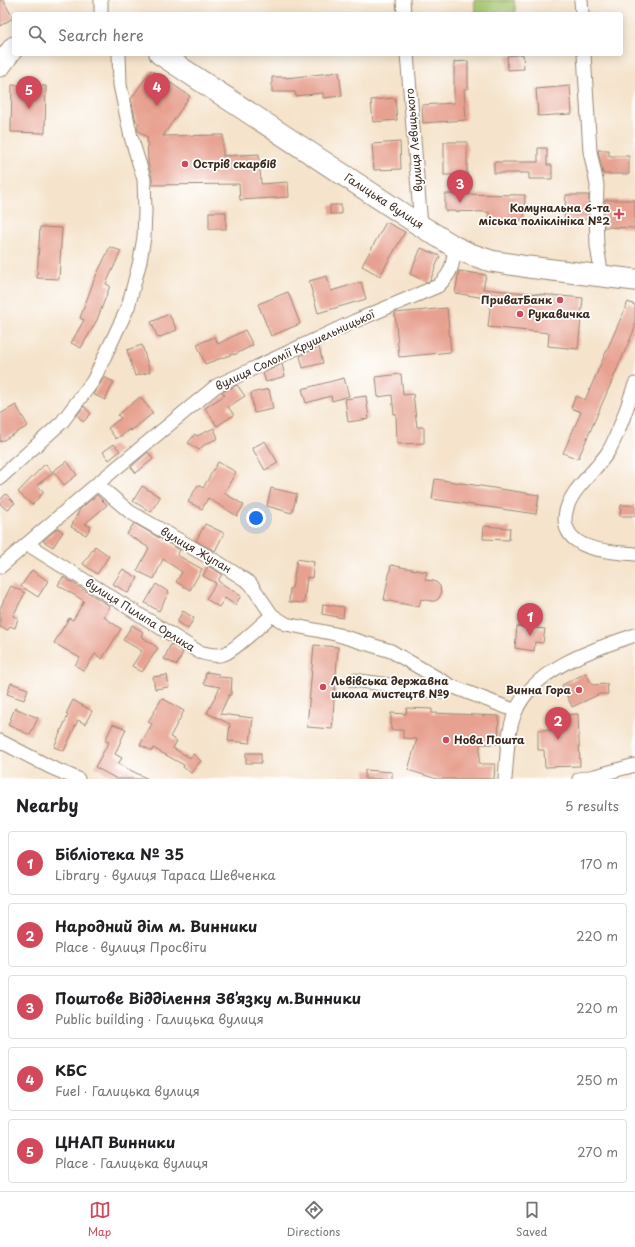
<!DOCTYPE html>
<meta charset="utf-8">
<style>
body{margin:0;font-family:"Playpen Sans",sans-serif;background:#f6f6f6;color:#202124}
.you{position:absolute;left:256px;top:518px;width:14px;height:14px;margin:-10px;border:3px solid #fff;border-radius:50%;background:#1a73e8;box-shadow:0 0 0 6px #1a73e833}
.badge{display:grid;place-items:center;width:26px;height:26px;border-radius:50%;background:#d1495b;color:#fff;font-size:13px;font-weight:700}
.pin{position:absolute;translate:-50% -33px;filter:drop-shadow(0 1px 2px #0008)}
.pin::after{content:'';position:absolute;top:21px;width:14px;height:12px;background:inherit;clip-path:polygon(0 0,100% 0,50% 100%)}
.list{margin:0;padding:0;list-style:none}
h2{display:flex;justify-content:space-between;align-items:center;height:52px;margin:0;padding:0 16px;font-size:17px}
h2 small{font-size:13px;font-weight:400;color:#757577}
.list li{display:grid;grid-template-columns:26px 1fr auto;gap:12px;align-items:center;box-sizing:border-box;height:64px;margin:0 8px 8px;padding:0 8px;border:1px solid #e0e0e0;border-radius:4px}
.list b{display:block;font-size:15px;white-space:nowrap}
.list p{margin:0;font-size:13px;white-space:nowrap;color:#757577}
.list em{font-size:13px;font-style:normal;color:#757577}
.icon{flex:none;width:22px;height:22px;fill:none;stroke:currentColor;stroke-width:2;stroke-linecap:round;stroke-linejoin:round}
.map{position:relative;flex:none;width:635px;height:779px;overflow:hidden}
.search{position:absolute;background:#fff;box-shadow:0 2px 10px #0003;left:12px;right:12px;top:12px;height:44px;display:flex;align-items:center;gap:10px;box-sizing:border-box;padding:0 14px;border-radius:4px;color:#757577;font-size:15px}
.sheet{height:412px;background:#fff}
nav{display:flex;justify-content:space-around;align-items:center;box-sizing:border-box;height:56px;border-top:1px solid #e0e0e0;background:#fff;font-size:11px;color:#757577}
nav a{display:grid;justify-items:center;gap:2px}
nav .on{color:#d1495b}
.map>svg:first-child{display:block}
</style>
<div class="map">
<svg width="635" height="779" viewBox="0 0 635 779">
<rect width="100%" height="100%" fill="#fff"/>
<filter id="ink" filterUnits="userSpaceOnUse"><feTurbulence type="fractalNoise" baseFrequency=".025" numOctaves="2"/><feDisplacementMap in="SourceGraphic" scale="8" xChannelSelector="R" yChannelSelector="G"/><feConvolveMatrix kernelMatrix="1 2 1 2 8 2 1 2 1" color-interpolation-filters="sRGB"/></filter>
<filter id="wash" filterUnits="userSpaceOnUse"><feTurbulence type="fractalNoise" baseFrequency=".012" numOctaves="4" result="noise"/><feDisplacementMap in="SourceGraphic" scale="16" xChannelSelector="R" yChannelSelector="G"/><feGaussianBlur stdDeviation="0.9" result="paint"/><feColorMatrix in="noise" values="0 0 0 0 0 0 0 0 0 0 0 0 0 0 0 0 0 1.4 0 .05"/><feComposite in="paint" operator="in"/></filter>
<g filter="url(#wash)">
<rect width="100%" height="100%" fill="#f5e3cb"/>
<path fill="#a2c36b" stroke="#6e7644" d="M474 0H514L516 14H476Z"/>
<g id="blocks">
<g fill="#e7a190">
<path d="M0 0H3L13 18 0 26Z"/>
<path d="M523 54 524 69 508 70 507 56Z"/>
<path d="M468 61V89H464L466 120 423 123 422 105 454 103V62Z"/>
<path d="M151 70 190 96 163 136 223 135V156L259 154 261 184 288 182 289 197 240 200 239 184 152 185V177L148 163 147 137 138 131 137 126 139 123 136 121 131 99Z"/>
<path d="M339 72 342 96 323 98V93L296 96 295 92H272V77H286V78Z"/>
<path d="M12 85 46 86 45 133 11 132Z"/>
<path d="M570 86 572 114 538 116 536 89Z"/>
<path d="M395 98 397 120 373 122 371 100Z"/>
<path d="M400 142 401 169 374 170 372 144Z"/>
<rect x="444" y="142" width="23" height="33"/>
<path d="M538 148H547V165H552V179H529V173H494V162H538Z"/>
<path d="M598 150H609V156H629V174H603Z"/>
<path d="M445 194 525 195 524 220 489 219V212L445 211Z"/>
<path d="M566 195H589L588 219H564Z"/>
<path d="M605 200H635V228L604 227Z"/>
<rect x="330" y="205" width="11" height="9"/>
<rect x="209" y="212" width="17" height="17"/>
<path d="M386 222 405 232 380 276 362 266Z"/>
<path d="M40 227 62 228 59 279 37 278Z"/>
<path d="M110 247 121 251 106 284 110 286 97 320 81 348 71 343 84 320 80 318 94 280Z"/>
<path d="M421 248 440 256 430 281 427 282 410 274Z"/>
<path d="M459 271 486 275 483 289 583 298 578 349 548 346 549 333 488 327 491 299 455 293Z"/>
<path d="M327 276 331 291 361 282 366 299 318 313 309 281Z"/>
<path d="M288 292 300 324 271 336 258 304Z"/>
<path d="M628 302 635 305V328L578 459 563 453 581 412 571 408 576 396 585 400Z"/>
<path d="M447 308 451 352 399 357 395 313Z"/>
<path d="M169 314 177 330 158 338 151 322Z"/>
<path d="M245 330 253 345 234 355 233 354 205 364 197 344 215 337 218 344Z"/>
<path d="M142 345 150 372 135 376 127 350Z"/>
<path d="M319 347 323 363 303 368 300 356Z"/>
<path d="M282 364 285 376 266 382 263 373Z"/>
<path d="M401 374 403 395 413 394 417 427H424V443L397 444 396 414H394L392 395 378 397 376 377Z"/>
<path d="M104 377 114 382 105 400 93 394 99 386Z"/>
<path d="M344 378 349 396 332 401 331 396 306 403 302 389Z"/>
<path d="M237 385 245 396 228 407 234 415 217 426 205 408 225 395 222 392Z"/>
<path d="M269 389 273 409 254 413 251 393Z"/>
<path d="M366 396 369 419 348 422 345 399Z"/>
<path d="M140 397 153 413 131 431 130 429 116 439 108 428 121 418 118 415Z"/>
<path d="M16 405 28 426 0 442V414Z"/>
<path d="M84 406 91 414 83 422 77 415Z"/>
<path d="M214 428 218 438 204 445 199 450 188 443 195 434 197 436Z"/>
<path d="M265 441 278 463 265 470 252 448Z"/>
<path d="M114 444 120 451 109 460 103 452Z"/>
<path d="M148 452 153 459 136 473 131 467Z"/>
<path d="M67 461 77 475 64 485 53 471Z"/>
<path d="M218 462 236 472 224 493 244 505 237 516 208 498 202 509 188 502 198 485 203 488Z"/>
<path d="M45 464 53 473 37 485 44 492 32 505 18 492Z"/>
<path d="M435 479 539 495 536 514 432 499Z"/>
<path d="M142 486 160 497 151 512 133 501Z"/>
<path d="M271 488 297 494 292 513 267 506Z"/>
<path d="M6 494 15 503 7 510 0 504V500Z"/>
<path d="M97 495 107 505 85 524 91 527 86 535 71 527 80 509Z"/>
<path d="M621 505H635V516H620Z"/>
<path d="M134 523 180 550 177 555 202 569 190 590 176 582 182 572 163 559 154 579 137 571 149 548 127 534Z"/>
<path d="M205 524 224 533 215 551 196 541Z"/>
<path d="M484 526 510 528 509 540 483 539Z"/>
<path d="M58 528 63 532 53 547 43 541Z"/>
<path d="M95 546 109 556 97 574 83 564Z"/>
<path d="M297 559 314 562 312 578 307 577 304 603 289 602 290 588H292Z"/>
<path d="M391 565 427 572 425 580 434 581 437 583 440 586 441 594 439 598 435 601H431L421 599 419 607 384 600Z"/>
<path d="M208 566 222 574 218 581 241 596 235 605 225 598 219 607 206 599 216 583 203 576Z"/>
<path d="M123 569 138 578 128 593 113 584Z"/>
<path d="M32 570 48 581 38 597 21 586Z"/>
<path d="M63 577 110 606 104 617 121 629 102 659 95 654 84 671 75 665 80 658 54 643 69 618 73 620 84 601 58 585Z"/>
<path d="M156 584 169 592 159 611 145 603Z"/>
<path d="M11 586 25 593 13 616 18 618 15 628 10 626 8 630 0 627V608Z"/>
<path d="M323 604 344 607 343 618 322 614Z"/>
<path d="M183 611 194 618 188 629 177 622Z"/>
<path d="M132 625 143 632 141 636 158 648 142 672 132 666 142 651 123 640Z"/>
<path d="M517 626 545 629 543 643 535 642 534 651 515 648Z"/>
<path d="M171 644 183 652 177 665 164 659Z"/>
<path d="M314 645 338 647 332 729 307 727Z"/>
<path d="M206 672 219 674 218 677 232 678 231 695H229L220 714 253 718 250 743 228 741 230 724 207 713 220 687 204 684Z"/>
<path d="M586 673 592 685 607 684 608 694H600L572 707 562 685Z"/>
<path d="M167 675 169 687 155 689 153 677Z"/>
<path d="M11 683 28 689 24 700 7 694Z"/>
<path d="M162 698 184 711 170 737 177 741 173 748 190 758 193 754 201 761 191 773 183 767 184 765 153 748 152 751 140 745 152 724 148 722Z"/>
<path d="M73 700 92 711 85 724 78 720 64 751 54 747 68 715 66 714Z"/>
<path d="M15 708 38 718 30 735 8 725Z"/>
<path d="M407 708 432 709V713L499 716 498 744H480L479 764H495L494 779H437L408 770 417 739 403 738V730H391V713L406 714Z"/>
<path d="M578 714 580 766 545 767 544 750H538V730H559V715Z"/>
<path d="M113 724 126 729 115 754 122 758 118 764 148 779H117L95 767 109 742 105 741Z"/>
<rect x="246" y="753" width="15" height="10"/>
<path d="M365 770 392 772V779H365Z"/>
</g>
</g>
</g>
<g filter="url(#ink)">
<use href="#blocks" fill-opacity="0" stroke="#988674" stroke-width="1"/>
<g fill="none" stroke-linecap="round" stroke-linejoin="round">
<g stroke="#988674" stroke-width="15">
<g id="street">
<path d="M101 0V14"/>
<path d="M403 0 404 14"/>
<path d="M581 0 582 14"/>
<path d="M407 54 421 226"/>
<path d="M584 54 590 151 597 185 596 215 597 246 602 277"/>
<path d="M635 384C627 406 620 432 608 452 598 467 585 478 575 492 570 499 566 508 565 517 564 551 611 552 635 554"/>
<path d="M0 478 62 422 93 381 128 307 140 261 144 237 145 211 144 179 131 137 120 85 119 54"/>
<path d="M97 484 130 512 219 563 250 583 272 615 286 624 335 634 391 651 451 686 516 711"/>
<path d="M27 544 199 652C207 654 215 657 224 654 234 651 262 624 272 615"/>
<path d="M0 567 97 484 216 386 355 321 438 286C453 272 452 266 455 247"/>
<path d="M353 680 440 692 451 686"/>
<path d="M0 741 50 767 78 779"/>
<path d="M505 779C507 757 507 733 515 713 533 668 594 649 635 635"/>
<path d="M579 779 595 776 635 765"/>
</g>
</g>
<g stroke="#988674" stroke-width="23">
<g id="primary">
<path d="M160 54 421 226 455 247 470 254 491 261 528 267 635 280"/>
<path d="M0 66 14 47"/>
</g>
</g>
<use href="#street" stroke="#fff" stroke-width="13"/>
<use href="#primary" stroke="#fff" stroke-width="21"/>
</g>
</g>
<g fill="#d1495b" stroke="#fff" stroke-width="1.5">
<circle cx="185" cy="164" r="4"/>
<path d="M617 208h4v4h4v4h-4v4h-4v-4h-4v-4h4z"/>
<circle cx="560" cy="300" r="4"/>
<circle cx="520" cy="314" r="4"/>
<circle cx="323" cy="687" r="4"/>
<circle cx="579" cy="690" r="4"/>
<circle cx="446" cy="740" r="4"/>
</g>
<g text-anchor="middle" stroke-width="3.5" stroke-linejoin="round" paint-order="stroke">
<g font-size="11" fill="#3b2a1e" stroke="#fff">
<text transform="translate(414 140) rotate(-95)" y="4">вулиця Левицького</text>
<text transform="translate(384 201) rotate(33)" y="4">Галицька вулиця</text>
<text transform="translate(295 350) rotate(-25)" y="4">вулиця Соломії Крушельницької</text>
<text transform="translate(196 550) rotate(30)" y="4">вулиця Жупан</text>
<text transform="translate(140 615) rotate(32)" y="4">вулиця Пилипа Орлика</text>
</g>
<g font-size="11" font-weight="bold" fill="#3b2a1e" stroke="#fff" text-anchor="start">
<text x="193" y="168">Острів скарбів</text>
<text x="610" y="212" text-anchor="end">Комунальна 6-та<tspan x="610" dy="13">міська поліклініка №2</tspan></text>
<text x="552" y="304" text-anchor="end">ПриватБанк</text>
<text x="528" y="318">Рукавичка</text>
<text x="331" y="685">Львівська державна<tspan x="331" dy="13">школа мистецтв №9</tspan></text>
<text x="571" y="694" text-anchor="end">Винна Гора</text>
<text x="454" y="744">Нова Пошта</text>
</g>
</g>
</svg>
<div class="you"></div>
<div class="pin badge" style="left:530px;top:636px">1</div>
<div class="pin badge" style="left:558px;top:740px">2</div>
<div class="pin badge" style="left:460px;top:203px">3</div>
<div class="pin badge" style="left:157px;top:106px">4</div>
<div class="pin badge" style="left:29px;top:109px">5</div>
<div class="search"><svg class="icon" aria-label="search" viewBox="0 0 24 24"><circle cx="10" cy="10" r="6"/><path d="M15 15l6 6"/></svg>Search here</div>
</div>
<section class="sheet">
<h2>Nearby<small>5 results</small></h2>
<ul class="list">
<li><span class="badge">1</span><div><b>Бібліотека № 35</b><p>Library · вулиця Тараса Шевченка</p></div><em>170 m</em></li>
<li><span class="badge">2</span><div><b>Народний дім м. Винники</b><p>Place · вулиця Просвіти</p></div><em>220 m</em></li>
<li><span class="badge">3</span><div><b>Поштове Відділення Зв’язку м.Винники</b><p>Public building · Галицька вулиця</p></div><em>220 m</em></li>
<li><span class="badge">4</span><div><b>КБС</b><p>Fuel · Галицька вулиця</p></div><em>250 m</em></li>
<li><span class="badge">5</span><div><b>ЦНАП Винники</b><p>Place · Галицька вулиця</p></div><em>270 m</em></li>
</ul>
</section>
<nav>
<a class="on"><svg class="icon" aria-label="map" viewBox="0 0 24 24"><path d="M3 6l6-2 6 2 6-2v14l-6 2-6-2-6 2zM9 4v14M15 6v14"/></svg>Map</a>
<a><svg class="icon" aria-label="directions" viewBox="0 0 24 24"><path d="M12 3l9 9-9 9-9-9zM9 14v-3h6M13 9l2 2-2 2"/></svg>Directions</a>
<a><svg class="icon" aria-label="saved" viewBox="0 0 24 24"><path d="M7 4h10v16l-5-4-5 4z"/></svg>Saved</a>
</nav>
